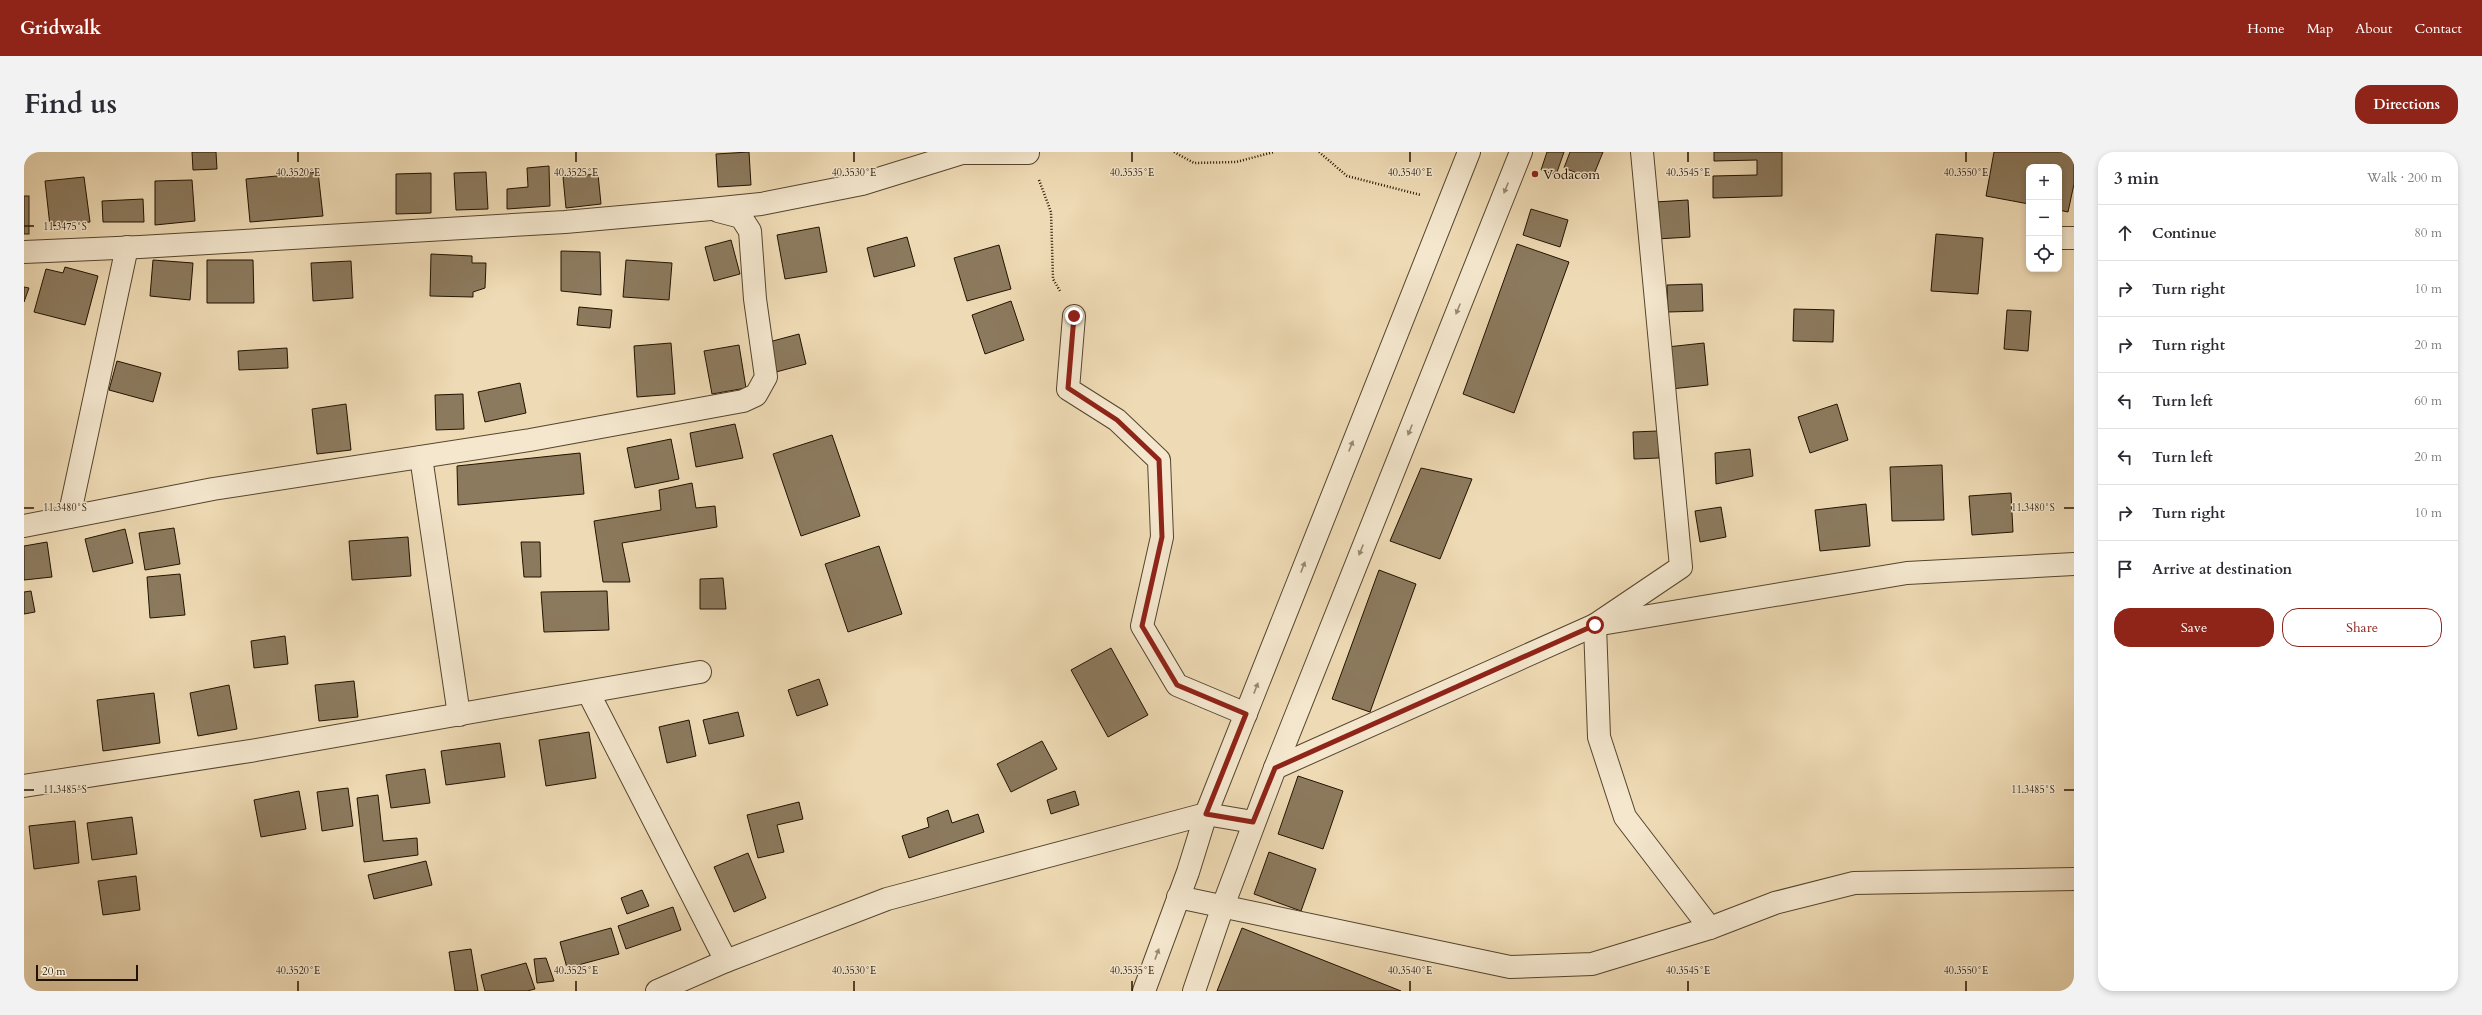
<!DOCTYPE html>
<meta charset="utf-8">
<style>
body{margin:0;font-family:Cardo,serif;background:#f2f2f3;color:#2b2b33}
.controls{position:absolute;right:12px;top:12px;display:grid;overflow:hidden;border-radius:8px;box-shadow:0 2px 6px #0003}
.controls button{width:36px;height:36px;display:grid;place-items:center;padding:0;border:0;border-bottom:1px solid #e1e1e2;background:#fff;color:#2b2b33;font:20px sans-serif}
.scale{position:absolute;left:12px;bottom:10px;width:102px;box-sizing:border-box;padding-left:4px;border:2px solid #221300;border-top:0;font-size:11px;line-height:14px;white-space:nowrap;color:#221300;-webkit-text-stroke:3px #f4e7ce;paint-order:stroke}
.stop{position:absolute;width:12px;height:12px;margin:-9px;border:3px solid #8f2418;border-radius:50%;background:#fff}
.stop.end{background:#8f2418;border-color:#fff;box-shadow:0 1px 4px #0008}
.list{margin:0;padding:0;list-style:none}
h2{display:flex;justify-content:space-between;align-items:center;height:52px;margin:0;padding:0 16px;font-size:17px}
h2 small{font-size:13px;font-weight:400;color:#7c7c81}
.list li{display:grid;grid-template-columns:26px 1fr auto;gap:12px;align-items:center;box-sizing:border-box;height:56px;padding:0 16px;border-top:1px solid #e1e1e2}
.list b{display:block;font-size:15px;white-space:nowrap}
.list em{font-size:13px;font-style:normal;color:#7c7c81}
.actions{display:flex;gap:8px;padding:12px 16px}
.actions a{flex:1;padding:9px 0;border:1px solid #8f2418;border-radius:16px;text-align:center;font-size:14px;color:#8f2418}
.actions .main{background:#8f2418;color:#fff}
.icon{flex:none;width:22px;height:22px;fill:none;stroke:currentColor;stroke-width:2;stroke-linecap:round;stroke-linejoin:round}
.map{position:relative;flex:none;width:2050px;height:839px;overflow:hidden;border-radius:16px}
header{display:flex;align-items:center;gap:24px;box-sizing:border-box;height:56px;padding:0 20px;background:#8f2418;color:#fff}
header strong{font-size:19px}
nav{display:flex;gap:22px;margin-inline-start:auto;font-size:14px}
.intro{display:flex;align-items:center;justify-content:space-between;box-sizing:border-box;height:96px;padding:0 24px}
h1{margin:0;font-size:28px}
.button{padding:10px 18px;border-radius:16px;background:#8f2418;color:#fff;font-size:14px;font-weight:700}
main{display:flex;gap:24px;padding:0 24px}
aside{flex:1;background:#fff;border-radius:16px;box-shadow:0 2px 6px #0003}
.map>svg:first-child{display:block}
</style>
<header>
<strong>Gridwalk</strong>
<nav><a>Home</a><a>Map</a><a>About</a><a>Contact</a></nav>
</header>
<div class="intro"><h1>Find us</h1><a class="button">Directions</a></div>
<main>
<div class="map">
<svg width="2050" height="839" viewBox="0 0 2050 839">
<rect width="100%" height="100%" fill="#eedab4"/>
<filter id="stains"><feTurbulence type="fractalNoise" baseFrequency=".005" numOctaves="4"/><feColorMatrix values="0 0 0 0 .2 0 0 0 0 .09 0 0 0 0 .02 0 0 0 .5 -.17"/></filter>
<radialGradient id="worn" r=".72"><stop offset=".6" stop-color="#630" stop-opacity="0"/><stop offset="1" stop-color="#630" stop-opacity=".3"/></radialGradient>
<g fill="#8c7a5e" stroke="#221300">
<path d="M168 0H192L193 17 169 18Z"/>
<path d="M725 0 727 33 694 35 692 2Z"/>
<path d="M1523 0H1540L1532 23 1517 18Z"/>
<path d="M1546 0H1579L1568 27 1540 16Z"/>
<path d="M1690 0H1758V44L1689 46V24L1733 23V8L1690 9Z"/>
<path d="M1970 0H2050V32L2044 60 2035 58V15H2005V52L1962 44Z"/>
<path d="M525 14 526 54 483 57V37L504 35 503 16Z"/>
<path d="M294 20 299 64 226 70 222 27Z"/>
<path d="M462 20 464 57 432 58 430 21Z"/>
<path d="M407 21V61L372 62V22Z"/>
<path d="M574 22 577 52 542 56 539 25Z"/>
<path d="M60 25 66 70 26 74 21 29Z"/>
<path d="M168 28 171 69 131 73V29Z"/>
<rect x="0" y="44" width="5" height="38"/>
<path d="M119 47 120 70H79L78 49Z"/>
<path d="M1664 48 1666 85 1633 87 1631 50Z"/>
<path d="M1507 57 1544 68 1536 95 1499 83Z"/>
<path d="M795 75 803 120 761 127 753 83Z"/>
<path d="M1912 82 1959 86 1954 142 1907 139Z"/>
<path d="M883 85 891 114 850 125 843 96Z"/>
<path d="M707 88 716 122 690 129 681 95Z"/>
<path d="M1493 92 1545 110 1490 261 1439 242Z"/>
<path d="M975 93 987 137 943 149 930 106Z"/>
<path d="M537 99 576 100 577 143 537 139Z"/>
<path d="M407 102 448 104V111H462L461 136 449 140V145L406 144Z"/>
<path d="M129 108 169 111 166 148 126 144Z"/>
<path d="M183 108H229L230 151H183Z"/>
<path d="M602 108 648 111 645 148 599 145Z"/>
<path d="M327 109 329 146 289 149 287 111Z"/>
<path d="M41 115 74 124 61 173 10 160 22 117 39 121Z"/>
<path d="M1678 132 1679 159 1644 160 1643 133Z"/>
<path d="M0 135 5 136 0 150Z"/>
<path d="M987 149 1000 188 961 202 948 163Z"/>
<path d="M555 155 588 158 586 176 553 173Z"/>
<path d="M1770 157 1810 158 1809 190 1769 189Z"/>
<path d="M1983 158 2007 159 2004 199 1980 197Z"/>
<path d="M775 182 782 212 752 220 745 190Z"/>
<path d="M647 191 651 242 613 245 610 194Z"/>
<path d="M1680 191 1684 233 1647 237 1643 195Z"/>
<path d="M715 193 722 236 688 242 680 199Z"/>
<path d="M263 196 264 216 215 218 214 199Z"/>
<path d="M93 209 137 221 129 250 85 238Z"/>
<path d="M496 231 502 261 461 270 454 240Z"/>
<path d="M439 242 440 277 412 278 411 243Z"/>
<path d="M322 252 327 298 293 302 288 257Z"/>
<path d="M1813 252 1824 288 1786 301 1774 265Z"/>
<path d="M711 272 719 306 672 315 666 281Z"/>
<path d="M1634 279 1635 306 1610 307 1609 280Z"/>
<path d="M808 283 836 364 777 384 749 302Z"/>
<path d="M647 287 655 327 611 336 603 296Z"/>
<path d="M1726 297 1729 324 1692 332 1691 301Z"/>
<path d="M556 301 560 342 434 353 433 314Z"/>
<path d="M1918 313 1920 368 1868 369 1866 315Z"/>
<path d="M1397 316 1448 327 1416 407 1366 389Z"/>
<path d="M668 331 672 356 691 354 693 375 598 391 606 430H579L570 369 637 358 635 338Z"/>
<path d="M1987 341 1989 380 1948 383 1945 344Z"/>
<path d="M1842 352 1846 394 1796 399 1791 358Z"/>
<path d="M1697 355 1702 385 1676 390 1671 359Z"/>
<path d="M150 376 156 412 121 418 115 381Z"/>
<path d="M101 377 109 411 69 420 61 387Z"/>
<path d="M384 385 387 424 328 428 325 389Z"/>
<path d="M23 390 28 425 0 428V394Z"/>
<path d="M497 390H516L517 425H500Z"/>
<path d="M855 394 878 462 824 480 801 412Z"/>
<path d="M1355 418 1392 432 1346 560 1308 547Z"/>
<path d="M156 422 161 463 126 466 123 425Z"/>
<path d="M699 426 702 457H676V427Z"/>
<path d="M7 439 11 460 0 462V440Z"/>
<path d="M583 439 585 478 520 480 517 440Z"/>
<path d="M261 484 264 512 230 516 227 489Z"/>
<path d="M1087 496 1124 563 1084 585 1047 518Z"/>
<path d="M795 527 804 553 773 564 764 538Z"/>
<path d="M330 529 334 565 295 569 291 533Z"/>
<path d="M205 533 213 577 174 584 166 541Z"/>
<path d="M130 541 136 591 79 599 73 548Z"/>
<path d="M714 560 720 584 685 592 679 568Z"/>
<path d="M665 568 672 604 643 611 635 575Z"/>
<path d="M565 580 572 626 522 634 515 588Z"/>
<path d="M1018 589 1033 617 987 640 973 612Z"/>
<path d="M476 591 481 625 422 633 417 599Z"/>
<path d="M401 617 406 651 367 656 362 623Z"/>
<path d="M1274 624 1319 639 1299 697 1254 682Z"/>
<path d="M324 636 329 674 298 679 293 640Z"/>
<path d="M275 639 282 677 237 685 230 648Z"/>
<path d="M1051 639 1055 653 1027 662 1023 648Z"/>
<path d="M354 643 359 689 393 686 394 703 340 710 333 646Z"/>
<path d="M775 650 779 667 753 673 760 700 734 706 723 663Z"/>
<path d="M924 658 928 671 954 662 960 680 885 706 878 684 905 675 903 666Z"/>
<path d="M108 665 113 702 68 708 63 671Z"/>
<path d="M51 669 55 711 10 717 5 674Z"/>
<path d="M1245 700 1292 717 1277 759 1230 742Z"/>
<path d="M724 701 742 746 710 760 690 715Z"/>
<path d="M402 709 408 733 350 747 344 723Z"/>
<path d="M112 724 116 758 79 763 74 729Z"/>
<path d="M618 738 625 754 603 762 597 746Z"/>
<path d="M649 755 657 778 602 797 594 774Z"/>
<path d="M587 776 595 802 543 816 536 790Z"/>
<path d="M1218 776 1377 839H1193Z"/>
<path d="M447 797 454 839H431L425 800Z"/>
<path d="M522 806 530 829 513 831 510 807Z"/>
<path d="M502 811 511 837 503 839H461L457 823Z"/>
</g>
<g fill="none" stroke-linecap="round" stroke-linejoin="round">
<g stroke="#55452d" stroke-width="24">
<g id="minor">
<path d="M1618 0 1657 415 1571 473 1575 585 1601 665 1686 776"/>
<path d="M2035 86H2050"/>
<path d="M0 100 116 95 541 70 687 57 737 52 838 32 938 1H1004"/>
<path d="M1050 164 1044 237 1093 268 1135 308 1138 385 1118 474 1153 533 1222 562"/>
<path d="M397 305 435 563"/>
<path d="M45 365 103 95"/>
<path d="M0 374 189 337 506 288 719 249 732 243 742 225 731 147 726 79 717 65 694 59"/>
<path d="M564 540 702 809"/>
<path d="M1251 616 1571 473 1883 421 2050 412"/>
<path d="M0 634 232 598 676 520"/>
<path d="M1154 745 1486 815 1568 812 1686 776 1751 751 1830 731 2050 727"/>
<path d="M633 839 702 809 863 747 1182 662 1229 670"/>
</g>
</g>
<g stroke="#55452d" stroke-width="24">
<g id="tertiary">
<path d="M1120 839 1164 720 1182 662 1445 0"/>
<path d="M1170 839 1199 754 1251 616 1497 0"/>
</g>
</g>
<g stroke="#221300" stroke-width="2.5" stroke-dasharray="1 2" stroke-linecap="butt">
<path d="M1150 0 1170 11 1212 10 1250 0"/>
<path d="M1295 0 1323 24 1397 43"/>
<path d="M1015 28 1027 60 1029 127 1036 139"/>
</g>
<use href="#minor" stroke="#f4e7ce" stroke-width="22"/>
<use href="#tertiary" stroke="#f4e7ce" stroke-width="22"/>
</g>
<defs><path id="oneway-solid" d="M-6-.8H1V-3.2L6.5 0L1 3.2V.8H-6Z"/></defs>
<g fill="#968871">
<use href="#oneway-solid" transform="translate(1482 36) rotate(112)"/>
<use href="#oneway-solid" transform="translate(1434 157) rotate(112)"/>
<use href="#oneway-solid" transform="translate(1386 278) rotate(112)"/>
<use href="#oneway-solid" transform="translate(1327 294) rotate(-68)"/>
<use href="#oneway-solid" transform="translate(1337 398) rotate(112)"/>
<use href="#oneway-solid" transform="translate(1279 415) rotate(-69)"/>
<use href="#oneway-solid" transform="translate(1232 536) rotate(-69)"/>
<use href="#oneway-solid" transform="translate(1133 802) rotate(-70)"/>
</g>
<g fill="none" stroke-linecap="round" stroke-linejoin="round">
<path stroke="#8f2418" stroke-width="5" d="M1050 164 1044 236 1093 268 1135 308 1138 385 1118 474 1153 533 1222 562 1182 662 1229 670 1251 616 1571 473"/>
</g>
<path fill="none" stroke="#221300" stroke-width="1.5" d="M274 0V10M552 0V10M830 0V10M1108 0V10M1386 0V10M1664 0V10M1942 0V10M0 74H10M0 356H10M2040 356H2050M0 638H10M2040 638H2050M274 829V839M552 829V839M830 829V839M1108 829V839M1386 829V839M1664 829V839M1942 829V839"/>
<circle fill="#8f2418" stroke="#f4e7ce" stroke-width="1.5" cx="1511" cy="22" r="4"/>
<g text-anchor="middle" stroke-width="3" stroke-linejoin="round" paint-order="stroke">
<g font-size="14" fill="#221300" stroke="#f4e7ce" text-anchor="start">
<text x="1519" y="27">Vodacom</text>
</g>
</g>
<g font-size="10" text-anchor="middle" fill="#221300" stroke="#f4e7ce" stroke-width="3" stroke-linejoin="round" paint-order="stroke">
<text x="274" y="24">40.3520°E</text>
<text x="552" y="24">40.3525°E</text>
<text x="830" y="24">40.3530°E</text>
<text x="1108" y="24">40.3535°E</text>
<text x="1386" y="24">40.3540°E</text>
<text x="1664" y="24">40.3545°E</text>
<text x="1942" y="24">40.3550°E</text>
<text x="41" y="78">11.3475°S</text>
<text x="41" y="359">11.3480°S</text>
<text x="2009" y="359">11.3480°S</text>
<text x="41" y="641">11.3485°S</text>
<text x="2009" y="641">11.3485°S</text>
<text x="274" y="822">40.3520°E</text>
<text x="552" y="822">40.3525°E</text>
<text x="830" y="822">40.3530°E</text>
<text x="1108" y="822">40.3535°E</text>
<text x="1386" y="822">40.3540°E</text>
<text x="1664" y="822">40.3545°E</text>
<text x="1942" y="822">40.3550°E</text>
</g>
<rect width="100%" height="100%" filter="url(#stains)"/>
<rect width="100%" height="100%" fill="url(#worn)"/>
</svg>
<div class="controls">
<button>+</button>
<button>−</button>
<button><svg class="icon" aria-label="locate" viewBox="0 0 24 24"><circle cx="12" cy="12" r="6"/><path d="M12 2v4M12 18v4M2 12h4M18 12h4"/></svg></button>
</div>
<div class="scale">20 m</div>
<div class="stop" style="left:1571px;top:473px"></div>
<div class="stop end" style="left:1050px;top:164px"></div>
</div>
<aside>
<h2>3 min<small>Walk · 200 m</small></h2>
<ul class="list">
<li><svg class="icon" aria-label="ahead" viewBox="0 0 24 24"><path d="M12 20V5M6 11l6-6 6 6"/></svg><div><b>Continue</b></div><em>80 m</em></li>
<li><svg class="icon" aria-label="right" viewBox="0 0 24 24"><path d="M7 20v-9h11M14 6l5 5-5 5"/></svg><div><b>Turn right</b></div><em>10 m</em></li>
<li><svg class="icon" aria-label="right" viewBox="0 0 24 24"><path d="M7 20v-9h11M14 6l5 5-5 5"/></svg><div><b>Turn right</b></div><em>20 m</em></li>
<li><svg class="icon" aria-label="left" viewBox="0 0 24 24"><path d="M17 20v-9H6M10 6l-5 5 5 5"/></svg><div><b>Turn left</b></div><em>60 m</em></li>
<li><svg class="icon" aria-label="left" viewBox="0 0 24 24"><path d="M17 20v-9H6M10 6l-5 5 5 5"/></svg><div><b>Turn left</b></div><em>20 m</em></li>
<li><svg class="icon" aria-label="right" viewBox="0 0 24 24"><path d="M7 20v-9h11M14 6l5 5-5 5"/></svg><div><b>Turn right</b></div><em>10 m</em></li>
<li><svg class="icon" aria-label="arrive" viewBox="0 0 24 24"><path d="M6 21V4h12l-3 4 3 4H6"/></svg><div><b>Arrive at destination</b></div></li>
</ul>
<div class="actions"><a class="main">Save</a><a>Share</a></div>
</aside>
</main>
